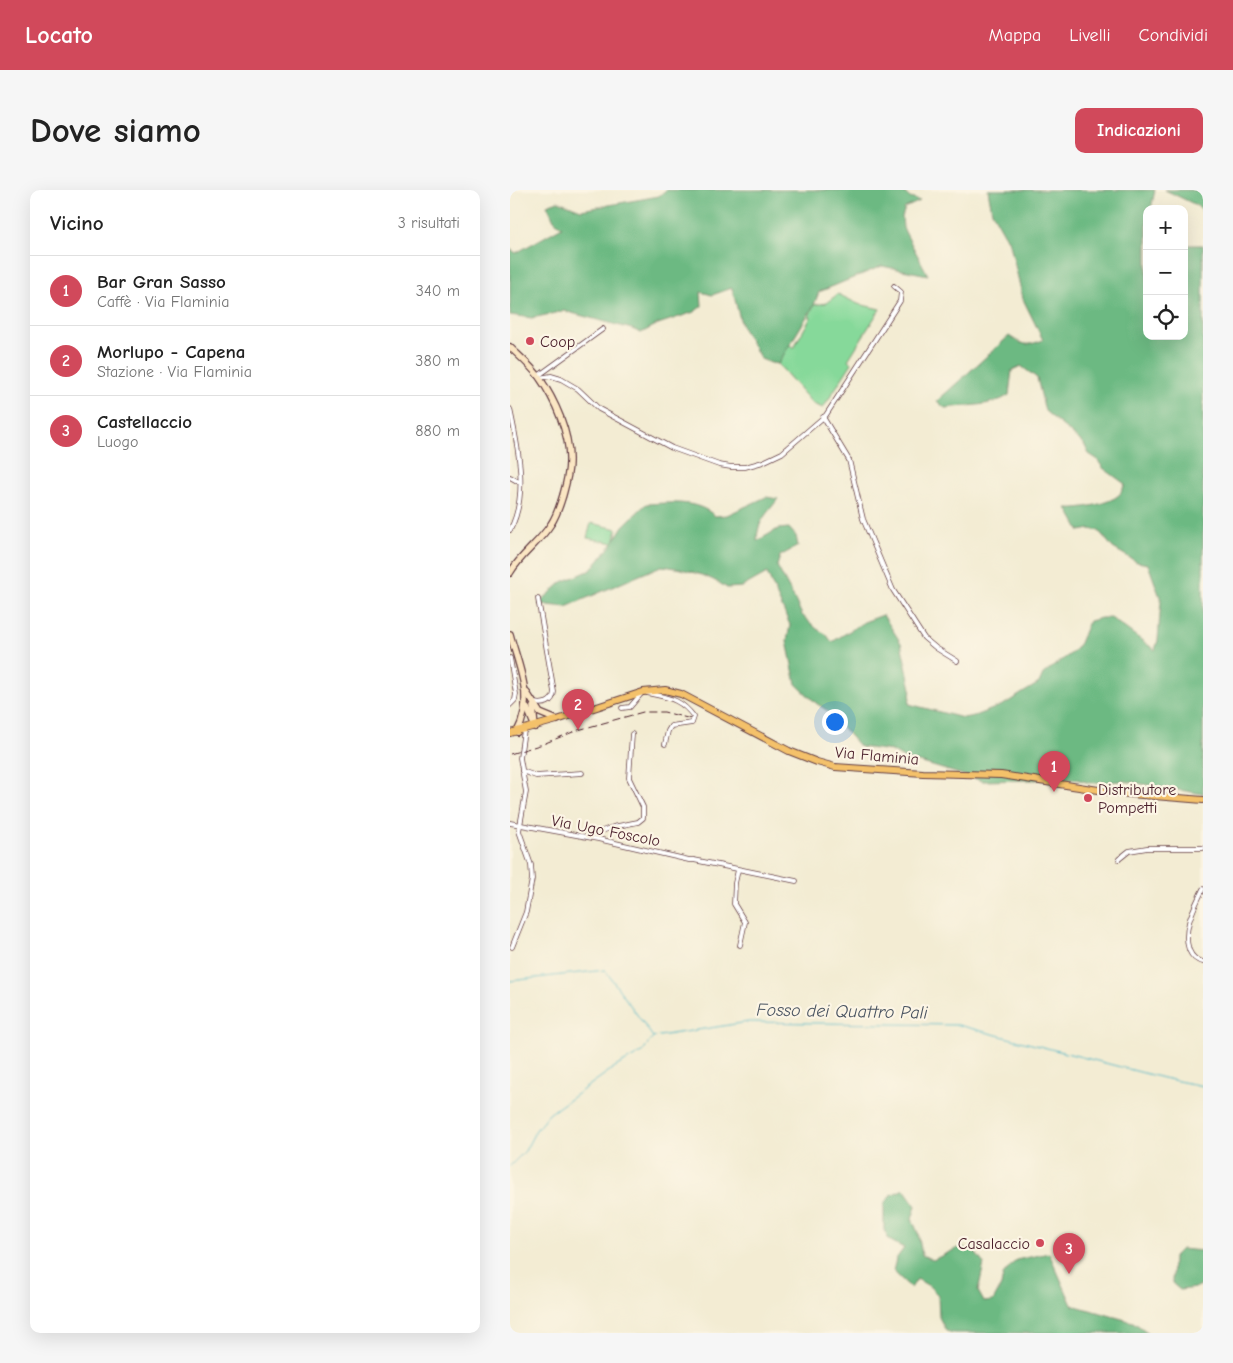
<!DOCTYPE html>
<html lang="it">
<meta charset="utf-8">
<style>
body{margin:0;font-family:"Comic Neue",sans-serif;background:#f6f6f6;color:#222}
.controls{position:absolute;right:15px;top:15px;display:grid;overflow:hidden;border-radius:10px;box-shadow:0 5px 20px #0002}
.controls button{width:45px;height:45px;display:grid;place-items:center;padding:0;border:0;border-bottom:1px solid #e0e0e0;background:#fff;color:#222;font:25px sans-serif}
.you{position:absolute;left:324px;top:531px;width:18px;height:18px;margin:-12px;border:4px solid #fff;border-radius:50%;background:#1a73e8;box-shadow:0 0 0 8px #1a73e833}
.badge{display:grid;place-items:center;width:32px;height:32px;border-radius:50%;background:#d1495b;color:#fff;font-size:16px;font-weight:700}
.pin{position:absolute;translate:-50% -41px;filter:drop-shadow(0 1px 2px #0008)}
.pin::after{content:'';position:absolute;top:26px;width:18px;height:15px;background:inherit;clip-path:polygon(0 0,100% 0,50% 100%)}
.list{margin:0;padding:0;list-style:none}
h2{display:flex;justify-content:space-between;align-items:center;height:65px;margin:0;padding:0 20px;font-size:21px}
h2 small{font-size:16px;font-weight:400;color:#767676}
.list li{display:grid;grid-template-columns:32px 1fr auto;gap:15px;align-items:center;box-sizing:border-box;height:70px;padding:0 20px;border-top:1px solid #e0e0e0}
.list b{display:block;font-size:19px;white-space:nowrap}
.list p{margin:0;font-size:16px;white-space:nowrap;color:#767676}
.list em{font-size:16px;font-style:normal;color:#767676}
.icon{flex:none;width:28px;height:28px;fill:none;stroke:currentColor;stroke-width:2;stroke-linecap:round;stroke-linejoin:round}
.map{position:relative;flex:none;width:693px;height:1143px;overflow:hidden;border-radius:10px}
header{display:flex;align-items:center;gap:30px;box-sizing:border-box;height:70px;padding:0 25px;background:#d1495b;color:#fff}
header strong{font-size:24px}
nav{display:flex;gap:28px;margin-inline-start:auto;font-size:18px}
.intro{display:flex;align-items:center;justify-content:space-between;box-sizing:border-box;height:120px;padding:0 30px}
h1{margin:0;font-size:35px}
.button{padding:12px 22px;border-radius:10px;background:#d1495b;color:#fff;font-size:18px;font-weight:700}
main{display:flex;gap:30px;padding:0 30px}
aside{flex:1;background:#fff;border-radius:10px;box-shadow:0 5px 20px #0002}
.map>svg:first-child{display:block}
</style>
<header>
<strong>Locato</strong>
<nav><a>Mappa</a><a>Livelli</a><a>Condividi</a></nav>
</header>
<div class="intro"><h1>Dove siamo</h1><a class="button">Indicazioni</a></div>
<main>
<aside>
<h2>Vicino<small>3 risultati</small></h2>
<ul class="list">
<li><span class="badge">1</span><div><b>Bar Gran Sasso</b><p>Caffè · Via Flaminia</p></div><em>340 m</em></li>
<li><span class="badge">2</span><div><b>Morlupo - Capena</b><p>Stazione · Via Flaminia</p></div><em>380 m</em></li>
<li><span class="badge">3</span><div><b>Castellaccio</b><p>Luogo</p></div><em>880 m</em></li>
</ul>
</aside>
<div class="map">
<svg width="693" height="1143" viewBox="0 0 693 1143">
<rect width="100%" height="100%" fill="#fcf5e5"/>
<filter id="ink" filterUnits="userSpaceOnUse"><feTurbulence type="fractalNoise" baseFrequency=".02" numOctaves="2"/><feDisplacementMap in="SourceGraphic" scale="10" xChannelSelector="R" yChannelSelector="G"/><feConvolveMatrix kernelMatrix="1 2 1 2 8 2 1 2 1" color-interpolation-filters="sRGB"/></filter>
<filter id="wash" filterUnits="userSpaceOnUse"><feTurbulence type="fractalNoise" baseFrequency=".0096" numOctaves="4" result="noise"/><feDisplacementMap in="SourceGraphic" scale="20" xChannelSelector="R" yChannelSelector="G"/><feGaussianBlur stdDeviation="1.12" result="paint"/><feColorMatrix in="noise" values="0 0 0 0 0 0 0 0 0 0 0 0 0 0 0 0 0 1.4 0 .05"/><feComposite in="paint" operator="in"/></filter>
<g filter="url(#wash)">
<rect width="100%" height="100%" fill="#f3ecd3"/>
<g fill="#86d99a" stroke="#687c62">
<path d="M328 104 348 114 370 119 338 170 342 173 313 218 303 214 268 174 279 155 284 157 301 127 299 126 304 115 316 113Z"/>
<path d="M81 333 107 339 104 353 77 348Z"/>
</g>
<g fill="#6cb982" stroke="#5b6c56">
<path d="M156 0H392L400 8 410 11 395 18 392 27 393 38 418 85 372 76 309 102 304 115 268 174 261 173 251 169 232 137 222 98 202 105 191 102 192 116 184 122 148 134 131 143 122 139 54 121 22 128 0 125V59L6 63 52 37 44 30 37 15 48 11 71 20 149 6Z"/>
<path d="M478 0H645L641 19H637V146H674V55H693V604L614 591 580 593 566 589 473 591 409 572 395 569 382 561 350 557 318 521 306 513 286 494 277 451 280 435 257 383 232 397 217 398C199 385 173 378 151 376L56 417 28 414 52 392 81 380 102 354 113 336 136 314C160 313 186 309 205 326L217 325 256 307 268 309C257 324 247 331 247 351L268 339 279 338 286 346 288 356 270 366 267 376 283 406 292 425 307 439 316 444 322 452 354 432 373 425 391 453 401 499 399 514 453 528 464 526 493 515 529 493 533 484 563 462 570 453 579 431 591 428H601L645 460 648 450 651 410 638 374 627 372 603 358 589 341 580 339 570 341 557 318C570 319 599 314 609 305 612 302 613 298 615 294L593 278 587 269 579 264 574 254 535 221 527 188 511 176 502 180 499 205C482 217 456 215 435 218L427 211 499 146C514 156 517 156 533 150L513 109 500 54 482 22Z"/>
<path d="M655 0H693V22L686 15Z"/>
<path d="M394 999 406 1016 402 1029 408 1043 412 1065 423 1070 450 1057 464 1061 474 1074 468 1101 474 1112 483 1111 491 1096 493 1085 506 1070 539 1063 562 1115 623 1132 639 1143H444L436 1141 429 1127 428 1105 419 1096 407 1089 401 1098 383 1081 386 1069 394 1058 379 1050 374 1040V1014L381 1005Z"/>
<path d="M671 1059 693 1061V1094L685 1098 670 1100 662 1093 663 1067Z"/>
</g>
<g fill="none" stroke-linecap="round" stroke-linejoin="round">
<g stroke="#49b5c6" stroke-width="1">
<path d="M0 791 95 780 143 847 238 832 448 835 653 888 693 896"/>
<path d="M0 976 15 961 26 940 39 924 105 877 132 862 143 847"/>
</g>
</g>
</g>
<g filter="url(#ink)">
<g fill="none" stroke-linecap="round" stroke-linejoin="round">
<g stroke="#633e44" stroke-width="5.5">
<g id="minor">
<path d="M28 186 93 139"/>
<path d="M29 188 41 186 51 189 68 199 89 219 162 258 209 275 221 277H235L253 272 272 263 316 225 390 111 391 102 384 96"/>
<path d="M0 219C8 257 19 305 0 340"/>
<path d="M313 227 339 270 353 329 383 400 414 448 426 458 447 471"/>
<path d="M0 287 9 292"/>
<path d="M0 468 6 504 5 510 0 515"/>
<path d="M137 503C158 508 170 508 184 527L182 533 161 536 158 541 155 554"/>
<path d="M24 513C34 515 43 513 44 502L28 409"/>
<path d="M112 518 120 517 131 504"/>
<path d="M12 581 26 586 72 583"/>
<path d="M0 633 88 649 179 670H184L286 691"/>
<path d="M78 646 103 637 128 632 133 628V617L119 588 122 544"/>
<path d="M609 669 619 661 637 658H693"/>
<path d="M228 680 225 693 224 714 235 732 230 755"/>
<path d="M693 699C684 718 672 739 679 760 682 767 686 771 693 772"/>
<path d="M2 757 16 722 22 689 21 675 9 641 16 602 10 568 14 540"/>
</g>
</g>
<g stroke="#633e44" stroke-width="8">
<g id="secondary">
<path d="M0 157C9 166 21 176 29 187 45 210 60 243 59 272 59 284 56 294 53 305 50 315 47 325 41 334 30 352 11 364 0 383"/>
<path d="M0 444C9 478 25 509 7 542"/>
<path d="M17 503 30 523 47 530"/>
<path d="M23 517 25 537"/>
<path d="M17 518 25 537"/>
</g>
</g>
<g stroke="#633e44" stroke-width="8">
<path id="primary" d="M0 543 47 530 133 502 155 500 171 504 279 561 307 572 325 577 413 583 491 585 608 603 693 610"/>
</g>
<use href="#minor" stroke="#fff" stroke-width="4"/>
<use href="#secondary" stroke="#fbe6c3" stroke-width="5.5"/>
<use href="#primary" stroke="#f4c16a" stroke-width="6"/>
<path stroke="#4a1f2b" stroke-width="1" stroke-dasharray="8 4" stroke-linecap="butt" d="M0 564 33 554 68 540 133 522H154L181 529"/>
</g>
</g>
<g fill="#d1495b" stroke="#fcf5e5" stroke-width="2">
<circle cx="20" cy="151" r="5"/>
<circle cx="578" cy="608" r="5"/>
<circle cx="530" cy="1053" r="5"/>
</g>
<g text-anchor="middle" stroke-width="4.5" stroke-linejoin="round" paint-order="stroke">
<g font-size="16" fill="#4a1f2b" stroke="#fcf5e5" text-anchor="start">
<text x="30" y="157">Coop</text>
<text x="588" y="605">Distributore<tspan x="588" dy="18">Pompetti</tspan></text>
<text x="520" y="1059" text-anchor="end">Casalaccio</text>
</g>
<g font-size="16" fill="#4a1f2b" stroke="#fcf5e5">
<text transform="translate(367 565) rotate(5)" y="6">Via Flaminia</text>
<text transform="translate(96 640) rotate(11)" y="6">Via Ugo Foscolo</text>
</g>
<g font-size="18" font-style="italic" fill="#4a5461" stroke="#fcf5e5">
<text transform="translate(332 821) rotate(1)" y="6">Fosso dei Quattro Pali</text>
</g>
</g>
</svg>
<div class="controls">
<button>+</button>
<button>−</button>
<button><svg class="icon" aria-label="locate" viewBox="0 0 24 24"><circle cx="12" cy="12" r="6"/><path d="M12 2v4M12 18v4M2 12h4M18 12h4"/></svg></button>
</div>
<div class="you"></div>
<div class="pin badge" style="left:544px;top:602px">1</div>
<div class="pin badge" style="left:68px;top:540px">2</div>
<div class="pin badge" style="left:559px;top:1084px">3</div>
</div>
</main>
